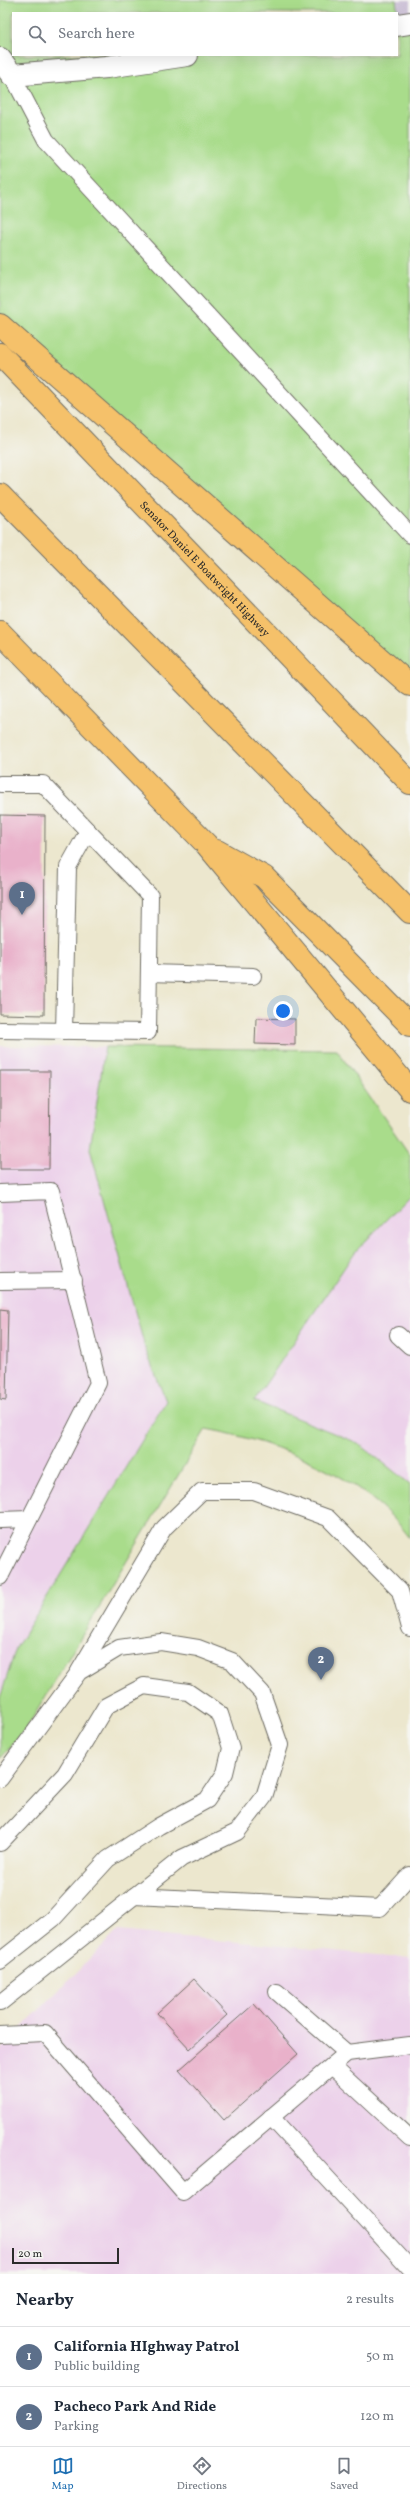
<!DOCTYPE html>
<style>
body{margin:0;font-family:Vollkorn,serif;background:#f6f6f7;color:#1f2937}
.scale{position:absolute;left:12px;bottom:10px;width:107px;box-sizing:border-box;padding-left:4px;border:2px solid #2b2b2b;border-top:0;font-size:11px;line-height:14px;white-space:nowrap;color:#2b2b2b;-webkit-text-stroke:3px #f6f6f2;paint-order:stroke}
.you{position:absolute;left:283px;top:1011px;width:14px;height:14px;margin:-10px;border:3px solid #fff;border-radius:50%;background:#1a73e8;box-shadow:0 0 0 6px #1a73e833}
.badge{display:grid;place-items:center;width:26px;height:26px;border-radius:50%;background:#1f6fb2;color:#fff;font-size:13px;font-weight:700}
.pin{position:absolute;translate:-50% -33px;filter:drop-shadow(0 1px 2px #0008)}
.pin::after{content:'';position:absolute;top:21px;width:14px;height:12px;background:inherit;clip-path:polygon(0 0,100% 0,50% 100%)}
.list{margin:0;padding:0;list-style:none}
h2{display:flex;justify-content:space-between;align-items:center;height:52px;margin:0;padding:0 16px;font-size:17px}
h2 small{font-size:13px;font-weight:400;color:#747a83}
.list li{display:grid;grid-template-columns:26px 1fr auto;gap:12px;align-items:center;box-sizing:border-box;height:60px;padding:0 16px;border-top:1px solid #e0e1e3}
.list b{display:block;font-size:15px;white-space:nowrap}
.list p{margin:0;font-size:13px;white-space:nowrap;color:#747a83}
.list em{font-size:13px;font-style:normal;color:#747a83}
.icon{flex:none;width:22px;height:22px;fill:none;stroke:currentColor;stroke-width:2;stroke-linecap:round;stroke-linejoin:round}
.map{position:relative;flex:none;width:410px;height:2274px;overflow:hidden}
.search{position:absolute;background:#fff;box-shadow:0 4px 16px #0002;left:12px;right:12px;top:12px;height:44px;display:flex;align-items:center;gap:10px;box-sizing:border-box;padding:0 14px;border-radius:0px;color:#747a83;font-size:15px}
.sheet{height:172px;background:#fff}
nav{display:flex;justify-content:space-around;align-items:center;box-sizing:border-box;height:56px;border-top:1px solid #e0e1e3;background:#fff;font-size:11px;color:#747a83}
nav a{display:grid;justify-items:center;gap:2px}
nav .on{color:#1f6fb2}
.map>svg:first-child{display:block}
</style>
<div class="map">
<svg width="410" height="2274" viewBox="0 0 410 2274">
<rect width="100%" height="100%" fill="#f6f6f2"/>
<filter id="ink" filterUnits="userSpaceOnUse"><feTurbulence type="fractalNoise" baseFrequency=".025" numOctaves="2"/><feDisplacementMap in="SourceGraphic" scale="8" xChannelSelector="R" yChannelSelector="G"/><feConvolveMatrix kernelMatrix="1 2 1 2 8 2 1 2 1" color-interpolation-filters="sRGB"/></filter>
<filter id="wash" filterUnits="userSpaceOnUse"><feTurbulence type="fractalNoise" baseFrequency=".012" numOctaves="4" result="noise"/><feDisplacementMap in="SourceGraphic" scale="16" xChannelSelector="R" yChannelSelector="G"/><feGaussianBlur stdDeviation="0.9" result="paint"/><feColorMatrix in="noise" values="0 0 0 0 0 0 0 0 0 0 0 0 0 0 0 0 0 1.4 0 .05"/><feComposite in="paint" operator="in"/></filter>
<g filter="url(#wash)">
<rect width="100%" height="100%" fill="#ece7ce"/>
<g fill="#ecd1ea">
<path d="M0 1046 105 1047 90 1149 146 1351 166 1401 16 1648 0 1698Z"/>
<path d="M410 1195V1484L358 1443 254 1401 355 1252Z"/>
<path d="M118 1931 410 1958V2274H0V2049Z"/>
</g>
<path fill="#cbbfd5" d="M396 0H410V23L399 24Z"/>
<g fill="#a9dc8b" stroke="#6a845b" fill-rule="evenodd">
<path d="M0 0H396L399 24 410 23V685L0 325ZM13 13H397V55H13Z"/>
<path d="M105 1047 337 1050 410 1155V1195L355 1252 254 1401 358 1443 410 1484V1538C365 1476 279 1442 206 1429L26 1729 0 1759V1698L16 1648 166 1401 146 1351 90 1149Z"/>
</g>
<g id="blocks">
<g fill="#e9b1ca">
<path d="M0 815 45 816 44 1015 0 1014Z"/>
<path d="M256 1018 295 1019V1045L255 1044Z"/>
<path d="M0 1071H50L49 1169H0Z"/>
<path d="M0 1309 8 1310 6 1400 0 1399Z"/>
<path d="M194 1979 227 2015 190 2049 157 2013Z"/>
<path d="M254 2004 298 2054 224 2120 179 2070Z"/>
</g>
</g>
</g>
<g filter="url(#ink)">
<use href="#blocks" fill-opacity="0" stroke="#6f6d64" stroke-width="1"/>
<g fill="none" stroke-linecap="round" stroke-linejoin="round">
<g stroke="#6f6d64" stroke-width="18">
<g id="service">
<path d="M12 75 46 140 410 535"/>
<path d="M0 784H43L150 896 148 1032 0 1030"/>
<path d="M149 973 253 976"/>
<path d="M64 1031 68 867 88 831"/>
<path d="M0 1193 51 1191 98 1383 0 1577"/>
<path d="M0 1281 74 1280"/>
<path d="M398 1335 410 1346"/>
<path d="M0 1520 29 1519"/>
<path d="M79 1671 164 1528 202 1491H254L328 1518 400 1591 410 1628"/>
<path d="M0 1779 79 1672 119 1648 161 1642 198 1648 232 1661 262 1693 280 1745 264 1797 237 1832 182 1858 0 2003"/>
<path d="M0 1843 65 1774 106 1706 144 1686 188 1692 220 1714 231 1748 225 1773 207 1800 159 1826 108 1859 53 1919 0 1961"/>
<path d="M134 1896 380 1908 410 1875"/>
<path d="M277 1992 347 2053"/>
<path d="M0 2035 45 2033 183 2192 347 2053 410 2045"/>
<path d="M332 2066 410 2138"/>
<path d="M271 2117 410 2268"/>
</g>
</g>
<g stroke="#6f6d64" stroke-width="24">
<g id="tertiary">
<path d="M397 25 410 23"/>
<path d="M0 59 12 75 107 67 187 55"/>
</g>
</g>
<g stroke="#6f6d64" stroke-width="24">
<g id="motorway">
<path d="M0 325 410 685"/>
<path id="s1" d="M0 354 410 783"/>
<path d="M0 495 410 912"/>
<path d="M0 632 206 844 410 1090"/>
<path d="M217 851 264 877 410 1025"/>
</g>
</g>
<use href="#service" stroke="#fff" stroke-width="16"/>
<use href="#tertiary" stroke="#fff" stroke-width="22"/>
<use href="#motorway" stroke="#f5c16b" stroke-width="22"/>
</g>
</g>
<g text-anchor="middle" stroke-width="3" stroke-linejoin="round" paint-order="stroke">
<g font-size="11" fill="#2b2b2b" stroke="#f6f6f2">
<text dy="4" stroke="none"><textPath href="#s1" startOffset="297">Senator Daniel E Boatwright Highway</textPath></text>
</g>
</g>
</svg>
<div class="scale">20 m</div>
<div class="you"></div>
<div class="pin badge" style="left:22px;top:915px;background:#5c6f8a">1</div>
<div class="pin badge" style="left:321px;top:1680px;background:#5c6f8a">2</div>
<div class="search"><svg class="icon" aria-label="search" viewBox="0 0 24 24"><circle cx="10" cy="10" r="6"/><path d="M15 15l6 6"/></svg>Search here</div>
</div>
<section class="sheet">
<h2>Nearby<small>2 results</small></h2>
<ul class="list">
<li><span class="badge" style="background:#5c6f8a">1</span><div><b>California HIghway Patrol</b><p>Public building</p></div><em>50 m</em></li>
<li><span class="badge" style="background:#5c6f8a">2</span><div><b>Pacheco Park And Ride</b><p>Parking</p></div><em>120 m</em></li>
</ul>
</section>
<nav>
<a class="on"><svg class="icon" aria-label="map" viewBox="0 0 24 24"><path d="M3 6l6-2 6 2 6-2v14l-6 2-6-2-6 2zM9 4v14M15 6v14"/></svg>Map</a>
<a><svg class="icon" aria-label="directions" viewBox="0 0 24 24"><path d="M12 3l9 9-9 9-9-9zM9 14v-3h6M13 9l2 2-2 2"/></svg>Directions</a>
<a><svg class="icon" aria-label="saved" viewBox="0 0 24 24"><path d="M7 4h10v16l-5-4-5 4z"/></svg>Saved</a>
</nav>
